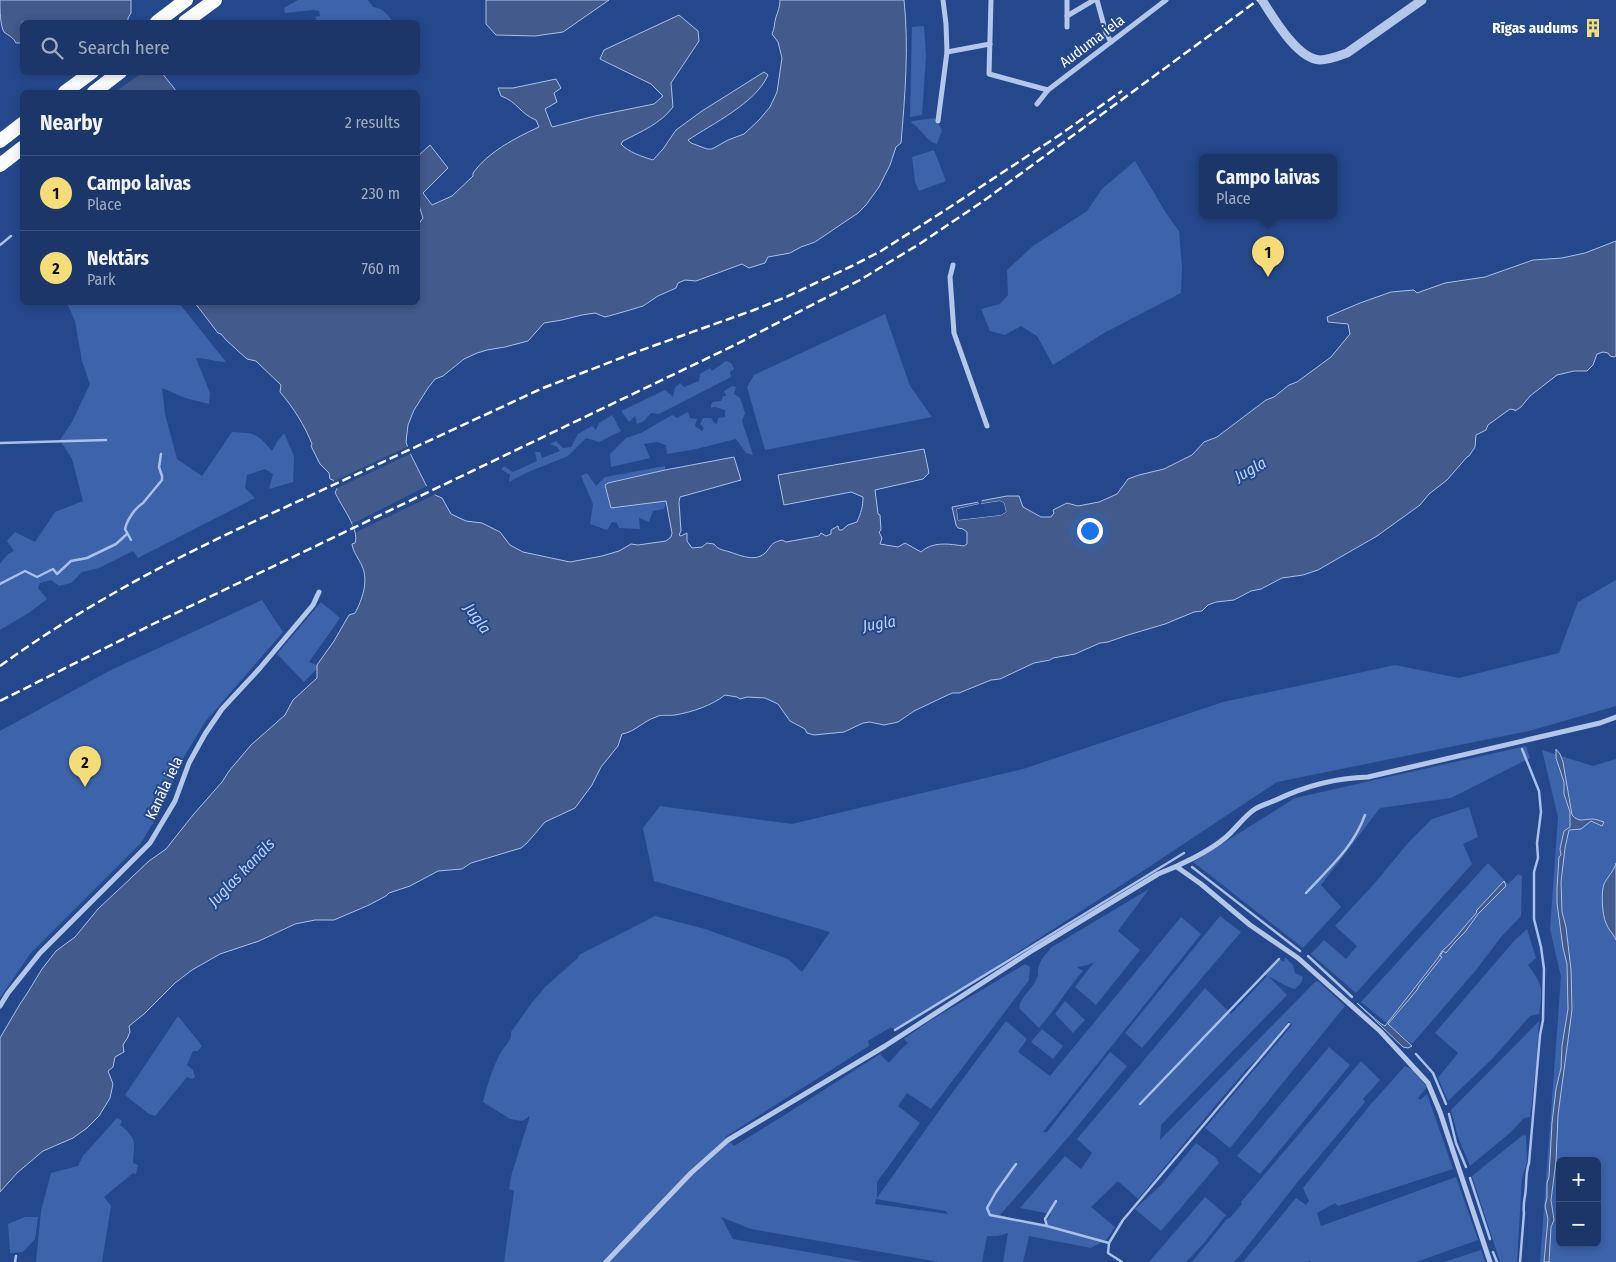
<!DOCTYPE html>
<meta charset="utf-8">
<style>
body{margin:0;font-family:"Fira Sans Condensed",sans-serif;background:#253e6f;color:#f1f3f6}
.controls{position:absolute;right:15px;bottom:15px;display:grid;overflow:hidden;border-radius:8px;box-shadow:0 2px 8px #0003}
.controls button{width:45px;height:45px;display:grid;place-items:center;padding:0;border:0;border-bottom:1px solid #3a507d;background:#1c3669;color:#f1f3f6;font:25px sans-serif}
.you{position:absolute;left:1089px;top:530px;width:18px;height:18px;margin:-12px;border:4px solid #fff;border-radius:50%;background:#1a73e8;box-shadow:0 0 0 8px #1a73e833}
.badge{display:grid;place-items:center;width:32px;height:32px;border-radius:50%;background:#f4dc77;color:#111;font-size:16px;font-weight:700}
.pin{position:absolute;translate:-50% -41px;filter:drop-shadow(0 1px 2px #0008)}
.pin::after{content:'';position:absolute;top:26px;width:18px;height:15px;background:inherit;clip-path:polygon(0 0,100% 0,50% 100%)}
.popup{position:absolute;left:1199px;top:154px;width:138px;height:65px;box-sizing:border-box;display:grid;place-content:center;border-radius:8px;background:#1c3669;filter:drop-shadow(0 1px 4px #0005);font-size:16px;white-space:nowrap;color:#a0abc0}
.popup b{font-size:19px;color:#f1f3f6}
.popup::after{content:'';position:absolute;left:50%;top:100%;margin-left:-10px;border:10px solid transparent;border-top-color:#1c3669}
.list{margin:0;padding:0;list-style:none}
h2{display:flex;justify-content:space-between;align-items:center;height:65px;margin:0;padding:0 20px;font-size:21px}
h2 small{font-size:16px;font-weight:400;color:#a0abc0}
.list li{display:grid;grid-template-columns:32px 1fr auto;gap:15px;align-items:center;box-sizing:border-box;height:75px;padding:0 20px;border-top:1px solid #3a507d}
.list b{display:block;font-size:19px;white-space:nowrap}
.list p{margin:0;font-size:16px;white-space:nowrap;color:#a0abc0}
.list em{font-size:16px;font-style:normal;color:#a0abc0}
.icon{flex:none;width:28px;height:28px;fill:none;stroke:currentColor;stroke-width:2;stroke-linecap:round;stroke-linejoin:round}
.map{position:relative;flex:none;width:1616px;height:1262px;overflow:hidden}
.search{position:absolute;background:#1c3669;box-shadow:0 2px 8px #0003;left:20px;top:20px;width:400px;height:55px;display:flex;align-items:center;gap:12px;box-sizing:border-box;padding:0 18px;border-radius:8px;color:#a0abc0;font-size:19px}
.panel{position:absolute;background:#1c3669;box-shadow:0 2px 8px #0003;left:20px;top:90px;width:400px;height:215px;border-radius:8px}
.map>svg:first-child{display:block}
</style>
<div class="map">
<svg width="1616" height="1262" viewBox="0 0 1616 1262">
<rect width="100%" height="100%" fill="#25488c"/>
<g fill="#3d63aa" fill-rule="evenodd">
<path d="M298 0H368L373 7C383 8 388 15 393 22H364L362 21 361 22H318L315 17 320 16 319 11 313 10 285 13 284 8Z"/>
<path d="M924 26 926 56 922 115 910 117 912 27Z"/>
<path d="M935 118 942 130 937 144C924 140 923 129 911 123L912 121Z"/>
<path d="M934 150 946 181 919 191 915 182 912 157Z"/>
<path d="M1135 161 1166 213 1179 231 1182 268 1181 293 1104 333 1053 365 1037 336 1021 326 1005 335 990 331 981 309 1000 304 1008 295 1007 270 1033 246 1087 211 1102 189Z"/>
<path d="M67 303H179L226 362C216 362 207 358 196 358L210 393 209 404 185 398 162 388 165 414 177 459 202 476 232 432C255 433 257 433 272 451L277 442 284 433 294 456 293 482 269 489 273 474 265 469 247 475 245 488 255 498 138 558 133 551 99 568 82 572 71 583 59 586 51 580 40 583 38 588 47 599 30 612 0 630V564L8 554 14 551 7 541 15 532 35 542 55 512 83 501 72 459 60 440 72 422 90 384 82 361 75 321Z"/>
<path d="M885 314 910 386 932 417 765 450 747 387 754 375Z"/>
<path d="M726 361 731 363 734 369 730 372 731 377 659 414 651 413 644 421 637 424 635 416 629 422 621 411 665 390 673 397 675 388 680 383 684 387 699 381 700 374 710 368 712 371Z"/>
<path d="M732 386 736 387 734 394 740 398 745 413 742 421 753 455 746 453 736 439 696 449 667 454 666 445 657 442 644 444 650 458 611 467 610 454 626 438 641 433 672 415 677 418 688 412 690 418 697 419 695 426 702 431 704 428 700 424 703 418H711L714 423 717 424 718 418 725 417V410L715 407 711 408V405L713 402 721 401 723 396H726L724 391Z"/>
<path d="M612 415C616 420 617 426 621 431L599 442 586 438 568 456 526 473 509 482 510 475 501 469 504 466 513 472 537 461 535 452H540L542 458 560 451 557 447 550 444 556 441 563 448 571 447 578 434 592 426 596 430 599 423Z"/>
<path d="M665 466V470L608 483 605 485 611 508 666 500 664 509 653 511 649 522 639 518 640 529 619 528 617 523 612 522 607 530 590 524 593 504 581 476 587 473 596 486 605 477Z"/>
<path d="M1616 580V706L1529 731 1277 782 1149 867 975 980 895 1030 891 1027 868 1041 869 1046 725 1137 734 1146 783 1116 880 1054 889 1063 901 1049 908 1043 904 1039 928 1022 1025 964 1030 967 1029 980 931 1109 907 1093 898 1106 920 1123 877 1182V1198L941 1108 1006 1021 1027 1039 1018 1052 1050 1076 1181 917 1201 934 1043 1132H1047L1110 1052 1127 1066 1071 1134 1000 1215 1043 1226 1051 1214 1020 1208 1065 1156 1081 1169 1092 1153 1077 1139 1205 988 1231 1014 1267 976 1264 974 1279 959 1284 962 1285 957 1293 965 1295 973 1303 977 1301 983 1295 989C1288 988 1275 979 1268 976L1287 995 1161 1125 1160 1140 1316 981 1319 982 1345 1006 1230 1148 1205 1128 1292 1025 1289 1021 1262 1054 1245 1071 1215 1106 1138 1199 1118 1181 1091 1207 1115 1227 1106 1240 1091 1248 1029 1236 1023 1262H1003L1008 1233 998 1236H987L982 1262H939L751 1229 721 1217 733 1239 864 1262H504L514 1191 509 1189 512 1173 530 1116 522 1121 510 1119 483 1102C488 1083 493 1065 503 1049 507 1044 512 1039 511 1032L531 1004 545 987 578 958 579 955 655 916 705 929 788 959 802 972 830 932 654 881 643 828 660 806 792 824 1023 769 1223 702 1395 665 1459 678 1559 653 1578 602ZM876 1199 946 1211 948 1214 875 1204Z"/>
<path d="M262 600 283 632 205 722 181 762 159 813 141 843 30 954 0 998V731L109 671Z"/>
<path d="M321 602 340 618 309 662 317 665 323 663 304 682 277 654Z"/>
<path d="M1526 746 1530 758 1451 798 1380 808 1321 885 1341 907 1303 948 1193 862 1295 798Z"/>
<path d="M1542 750 1593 766 1616 759V863L1615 868 1604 885 1606 923 1614 934 1616 940V1262H1540L1561 977 1550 929 1558 817ZM1560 1161H1597V1243H1560Z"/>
<path d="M1469 807 1478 837 1463 844 1472 864 1356 993 1311 954 1324 940 1346 959 1357 946 1335 926 1374 884 1408 843 1432 819Z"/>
<path d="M1488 863 1508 884 1518 874 1522 876 1521 916 1501 937 1476 970 1412 1044 1361 1002Z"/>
<path d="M1149 889 1118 931 1140 950 1096 1005 1075 987 1094 962 1088 965 1077 967 1083 971C1067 989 1055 1010 1039 1028L1019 1008C1020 997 1033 989 1037 978 1039 974 1037 974 1038 970 1039 960 1046 954 1052 947Z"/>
<path d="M1220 916 1241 932 1142 1048 1125 1033Z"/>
<path d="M1527 929 1536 958 1528 965C1543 987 1543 987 1539 1014L1530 1016 1492 1059 1448 1101 1438 1078 1458 1053 1435 1033 1514 941Z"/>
<path d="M1065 1001 1085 1020 1073 1033 1055 1014Z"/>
<path d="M178 1016 202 1046 198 1051H193L187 1065 193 1070 195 1077 192 1079 187 1077 155 1116 149 1114 125 1095Z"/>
<path d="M1539 1021 1536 1067 1530 1117 1524 1118 1511 1132 1470 1166 1458 1137 1451 1110Z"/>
<path d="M1042 1029 1063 1046 1053 1059 1031 1042Z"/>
<path d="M1329 1047 1350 1065 1260 1174 1237 1156Z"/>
<path d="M1361 1061 1380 1080 1363 1099 1365 1102 1296 1184 1242 1253 1234 1262H1192L1227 1219 1230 1218 1242 1204 1241 1202Z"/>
<path d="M1405 1066 1413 1070 1427 1087 1418 1098 1420 1100 1427 1094 1453 1169 1338 1206 1335 1203 1317 1213 1321 1226 1456 1177 1478 1240 1416 1262H1311L1310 1261 1304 1262H1243L1296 1198 1306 1205 1309 1201 1303 1188 1371 1104Z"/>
<path d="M117 1118 122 1121 120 1125C138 1139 134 1142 133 1163L138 1165 136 1174 133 1173 104 1197 111 1206 102 1262H36L41 1211 51 1173 78 1166 83 1156Z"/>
<path d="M1523 1135 1526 1136 1527 1162 1522 1178 1517 1262H1500L1472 1176Z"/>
<path d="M1196 1143 1216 1158 1219 1163 1161 1231 1135 1209 1161 1185Z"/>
<path d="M1205 1197 1226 1215 1204 1243 1186 1262H1149Z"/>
<path d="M25 1217H38L35 1239 23 1252 10 1253 8 1224Z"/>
<path d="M1481 1250 1485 1262H1444Z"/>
</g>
<g fill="#425a8c" stroke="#a8c0eb">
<path d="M0 0H131V13L128 18V22H22V43H16C13 37 9 36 4 32 0 25 0 10 0 0Z"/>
<path d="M486 0H609L563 32 535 36 496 35 486 24Z"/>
<path d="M780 0H904C909 47 905 96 901 143L896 147 890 165 879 187 866 205 858 213 815 242 801 247 790 253 768 257 765 263 749 268 742 264 696 281 685 280 678 283 676 288 658 296 643 306 623 312 605 317 595 313 582 315 562 320 544 323 528 341 505 347 487 350 477 353 464 359 443 376 435 379 428 388 414 410 408 425 406 442 410 453 426 485 435 495 442 498 451 514 466 521 482 523 500 532 510 545 523 552 570 562 602 556 619 551 631 544 638 545 666 541 671 537 672 533 666 501 611 508 605 485 608 483 665 470 734 457 741 480 680 497 679 502 681 531 679 535 681 536 687 533V541L692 548 702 547 707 543 714 544C718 550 724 550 730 552 742 556 757 563 767 551 773 543 772 543 782 540L786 542 819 536 821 533 826 536 831 534V530L838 526 839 530H842L848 525 857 522C861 513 863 506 863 497L851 492 784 505 778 475 924 449 929 473 923 479 875 490 878 514 880 515 881 530 879 532 882 538 880 544 898 547 905 543 921 552C933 541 949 544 964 546L967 544V532L963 529 958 528 956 525 952 507 979 502V504L957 509 958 520 1001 515 1006 512 1004 503 1000 501 980 504V501L1007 496H1019L1023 507 1041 517H1051L1054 513 1053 510 1067 503 1078 506 1099 502 1117 494 1128 479 1139 475 1164 469 1192 455 1204 442 1217 437 1266 400 1274 397 1289 385 1297 382 1331 357 1350 334 1348 324 1328 322 1327 317 1360 303 1391 292 1414 290 1417 293 1445 283 1485 277 1533 260 1562 258 1585 253 1616 241V356L1614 357 1610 356 1608 353 1603 352 1597 354 1593 365 1587 371H1574L1557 375 1530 396 1521 407 1515 411V410L1510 409 1488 425 1486 430 1476 435 1475 447 1469 456 1467 457 1447 480 1429 494 1420 505 1377 536 1318 570 1303 575 1282 578 1261 589 1251 591 1234 600 1216 602 1208 605 1202 611 1194 612 1165 624 1128 635 1108 642 1100 643 1075 654 1053 658 1050 660 1034 663 1000 679 991 680 959 693H952L914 711 898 722 884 725 870 722 863 723 844 732 814 735 807 733 805 729 790 721 778 704 765 698 747 697 740 699 737 697 725 695C711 706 692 712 675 715 669 716 661 714 656 717 643 721 635 732 622 734L618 746 601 767 592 785 575 808 545 822 527 843 521 848 471 863 462 869 438 871 410 886 389 893 386 896 369 905 334 920H315L295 924 259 941 220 954 192 970 175 983 144 1014 129 1026 130 1032 127 1039 126 1040 123 1045 124 1052 115 1057 113 1067 108 1071 113 1084 110 1098 99 1116 87 1128 73 1138 43 1151 17 1173 0 1192V1038L20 1004 28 992 42 969 56 951 75 937 98 909 149 861 166 849 193 815 222 782 229 771 251 745 285 715 293 700 317 678V665L334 641 349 615 355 613C362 600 369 581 362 566 359 559 353 552 352 544L355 543C360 529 340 505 335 492L337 489 333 480 330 479 329 473 320 464 311 446 312 444C305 426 293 407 280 392L281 385 256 361 247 359 226 340 221 334 218 333 195 303 418 302V225L423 218 418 202V156L430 145 448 168 423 193 432 205 452 196 473 176V173C488 152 515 138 539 127L536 120C520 114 518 102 501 96L498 88H513L556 79 561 88 554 93 557 102 545 109 552 127 595 116 654 104 663 96 651 84 600 59 604 50 679 15 698 31 699 41 671 83 673 107C660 124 642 131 623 141L621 144C628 152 643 157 653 160L663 149 676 130 702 111 764 72 768 75C756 103 712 124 688 140L691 143 707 149H712L728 140 744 134 759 120 770 107 777 92 782 58 778 42 772 34C775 28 774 23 776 17 778 11 780 7 780 0Z"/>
<path d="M92 73H162L177 92H109Z"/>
<path d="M1556 749 1560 754 1563 762 1572 815C1579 823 1583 819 1592 819 1596 819 1600 821 1604 822L1602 826 1591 821 1581 829 1569 830 1565 848 1561 882 1562 912 1566 927 1571 970 1572 1010 1558 1115 1556 1161 1551 1200 1554 1220 1551 1227 1549 1262H1544L1548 1219 1545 1206 1547 1198V1183L1549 1177 1552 1123 1556 1089 1561 1068 1562 1046 1568 1009 1567 964 1563 948 1557 903V888L1559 857 1561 855 1560 849 1564 831 1570 827V812L1564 794V782L1556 758Z"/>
<path d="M1616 863V940C1614 934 1608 930 1606 923 1602 915 1601 891 1604 884 1608 876 1614 871 1616 863Z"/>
<path d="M1504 881 1506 886 1478 914 1465 932 1455 942 1446 953 1443 951 1440 956 1442 957 1419 986 1417 990 1388 1024 1412 1046 1408 1048 1403 1047 1357 1003 1380 1023 1385 1026 1438 958 1442 951 1450 944 1477 912 1476 911Z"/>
</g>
<g fill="#25488c" fill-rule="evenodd">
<path d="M91 73H142L115 92H106Z"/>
<path d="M411 445 412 453 335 489 331 482H329L331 480 332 482Z"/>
<path d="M429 485 438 493 356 532 352 524Z"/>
<path d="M982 498 981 504 1000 501 1004 503 1006 512 1001 515 958 520 957 509 979 504 977 499ZM1000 504 1002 505 1003 511 1000 513 960 517 959 510H961Z"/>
</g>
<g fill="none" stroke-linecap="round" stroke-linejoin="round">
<g stroke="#a8c0eb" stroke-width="2.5">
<path d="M0 245 11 236"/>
<path d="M0 443 106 440"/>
<path d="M131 540 125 529C127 520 135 508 143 503L162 480V476L159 467 161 454"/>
<path d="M0 584 25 571 37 577 53 569 57 574 71 561 87 558 116 544 127 534"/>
<path d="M1192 867 1300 951"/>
<path d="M1306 893C1329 868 1353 848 1365 815"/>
<path d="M1308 956 1352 997"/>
<path d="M895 1030 1184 853"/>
<path d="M1416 1054 1433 1073 1446 1104"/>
<path d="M1140 1104 1279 959"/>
<path d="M1449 1114 1456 1143 1466 1167"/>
<path d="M1016 1164 996 1192 987 1208 990 1215 1047 1226"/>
<path d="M1470 1178 1490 1239"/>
<path d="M1056 1201 1045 1219 1047 1226 1109 1243"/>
<path d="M1493 1252 1497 1262"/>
<path d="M15 1262 16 1256"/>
<path d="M1122 1262 1108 1253 1109 1243 1123 1220 1289 1024"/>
<path d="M1520 1262 1524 1213C1523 1206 1524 1202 1525 1196 1527 1185 1525 1174 1529 1163L1540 1035 1543 1020 1544 969 1541 947 1534 919V872L1538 858 1537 843 1541 812 1539 791 1522 749"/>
</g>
<g stroke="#b3c7ea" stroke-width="5">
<path d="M991 0 989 74 1048 90"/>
<path d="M1097 0 1106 33 1111 42"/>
<path d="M1067 16 1094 0"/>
<path d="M1067 27V0"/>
<path d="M947 52 990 44"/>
<path d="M1037 104 1048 90 1166 0"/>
<path d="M938 121 947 52 946 24 943 0"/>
<path d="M953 265 950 277 954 333 987 426"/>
<path d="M1177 867 1201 884 1250 925 1298 958 1380 1031 1428 1083 1440 1112 1490 1262"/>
<path d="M0 1006 8 993 40 953 150 843 175 801 189 763 205 734 222 709 260 668 313 605 319 592"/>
<path d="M606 1262 691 1173 728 1140 885 1046 1033 950 1158 874C1179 866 1208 852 1225 838 1236 829 1243 817 1255 809 1261 805 1269 803 1276 800 1305 786 1335 778 1368 777L1600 723 1616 717"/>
</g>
<path stroke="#b3c7ea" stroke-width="9" d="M1262 0C1273 17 1297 59 1320 60 1329 60 1339 56 1347 53L1422 0"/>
<g stroke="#fbfcfe" stroke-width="14">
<path d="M157 22 186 0"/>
<path d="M185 22 215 0"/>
<path d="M65 92 92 72"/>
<path d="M94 92 120 72"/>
<path d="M0 141 22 124"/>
<path d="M0 165 22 148"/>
</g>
<g stroke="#fff" stroke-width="2.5" stroke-dasharray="9 4" stroke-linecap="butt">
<path d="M0 666C75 612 155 568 238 529L543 388 639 351 754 310 786 297 852 266 881 251 944 211 1058 136 1122 91"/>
<path d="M0 701 151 625 735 345 860 280 921 243 982 202 1258 0"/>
</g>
</g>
<defs>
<g id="building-bare" transform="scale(1.5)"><path d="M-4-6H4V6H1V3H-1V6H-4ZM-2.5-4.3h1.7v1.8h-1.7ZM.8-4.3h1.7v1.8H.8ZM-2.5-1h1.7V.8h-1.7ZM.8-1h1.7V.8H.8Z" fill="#f4dc77" stroke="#25488c" stroke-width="2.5" paint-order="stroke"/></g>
</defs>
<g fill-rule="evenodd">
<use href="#building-bare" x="1593" y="28"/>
</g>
<g text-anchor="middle" stroke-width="4" stroke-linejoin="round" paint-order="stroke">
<g font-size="15" font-weight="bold" fill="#fff" stroke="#25488c" text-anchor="end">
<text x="1578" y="33">Rīgas audums</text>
</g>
<g font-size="15" fill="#fff" stroke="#25488c">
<text transform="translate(1092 41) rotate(-37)" y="5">Auduma iela</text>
<text transform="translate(164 788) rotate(-65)" y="5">Kanāla iela</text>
</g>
<g font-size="16" font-style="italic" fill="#bfd1f1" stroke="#25488c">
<text transform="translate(1250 469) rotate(-29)" y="6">Jugla</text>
<text transform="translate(478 618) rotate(54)" y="6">Jugla</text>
<text transform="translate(879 623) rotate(-9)" y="6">Jugla</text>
<text transform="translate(241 872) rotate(-46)" y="6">Juglas kanāls</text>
</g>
</g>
</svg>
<div class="controls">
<button>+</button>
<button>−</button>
</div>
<div class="you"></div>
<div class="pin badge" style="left:1268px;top:277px">1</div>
<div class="popup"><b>Campo laivas</b>Place</div>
<div class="pin badge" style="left:85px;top:787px">2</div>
<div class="search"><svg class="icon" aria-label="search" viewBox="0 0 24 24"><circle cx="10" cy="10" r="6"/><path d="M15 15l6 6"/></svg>Search here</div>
<section class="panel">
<h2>Nearby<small>2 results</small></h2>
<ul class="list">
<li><span class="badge">1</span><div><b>Campo laivas</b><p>Place</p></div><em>230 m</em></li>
<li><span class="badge">2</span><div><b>Nektārs</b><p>Park</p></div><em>760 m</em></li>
</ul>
</section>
</div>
